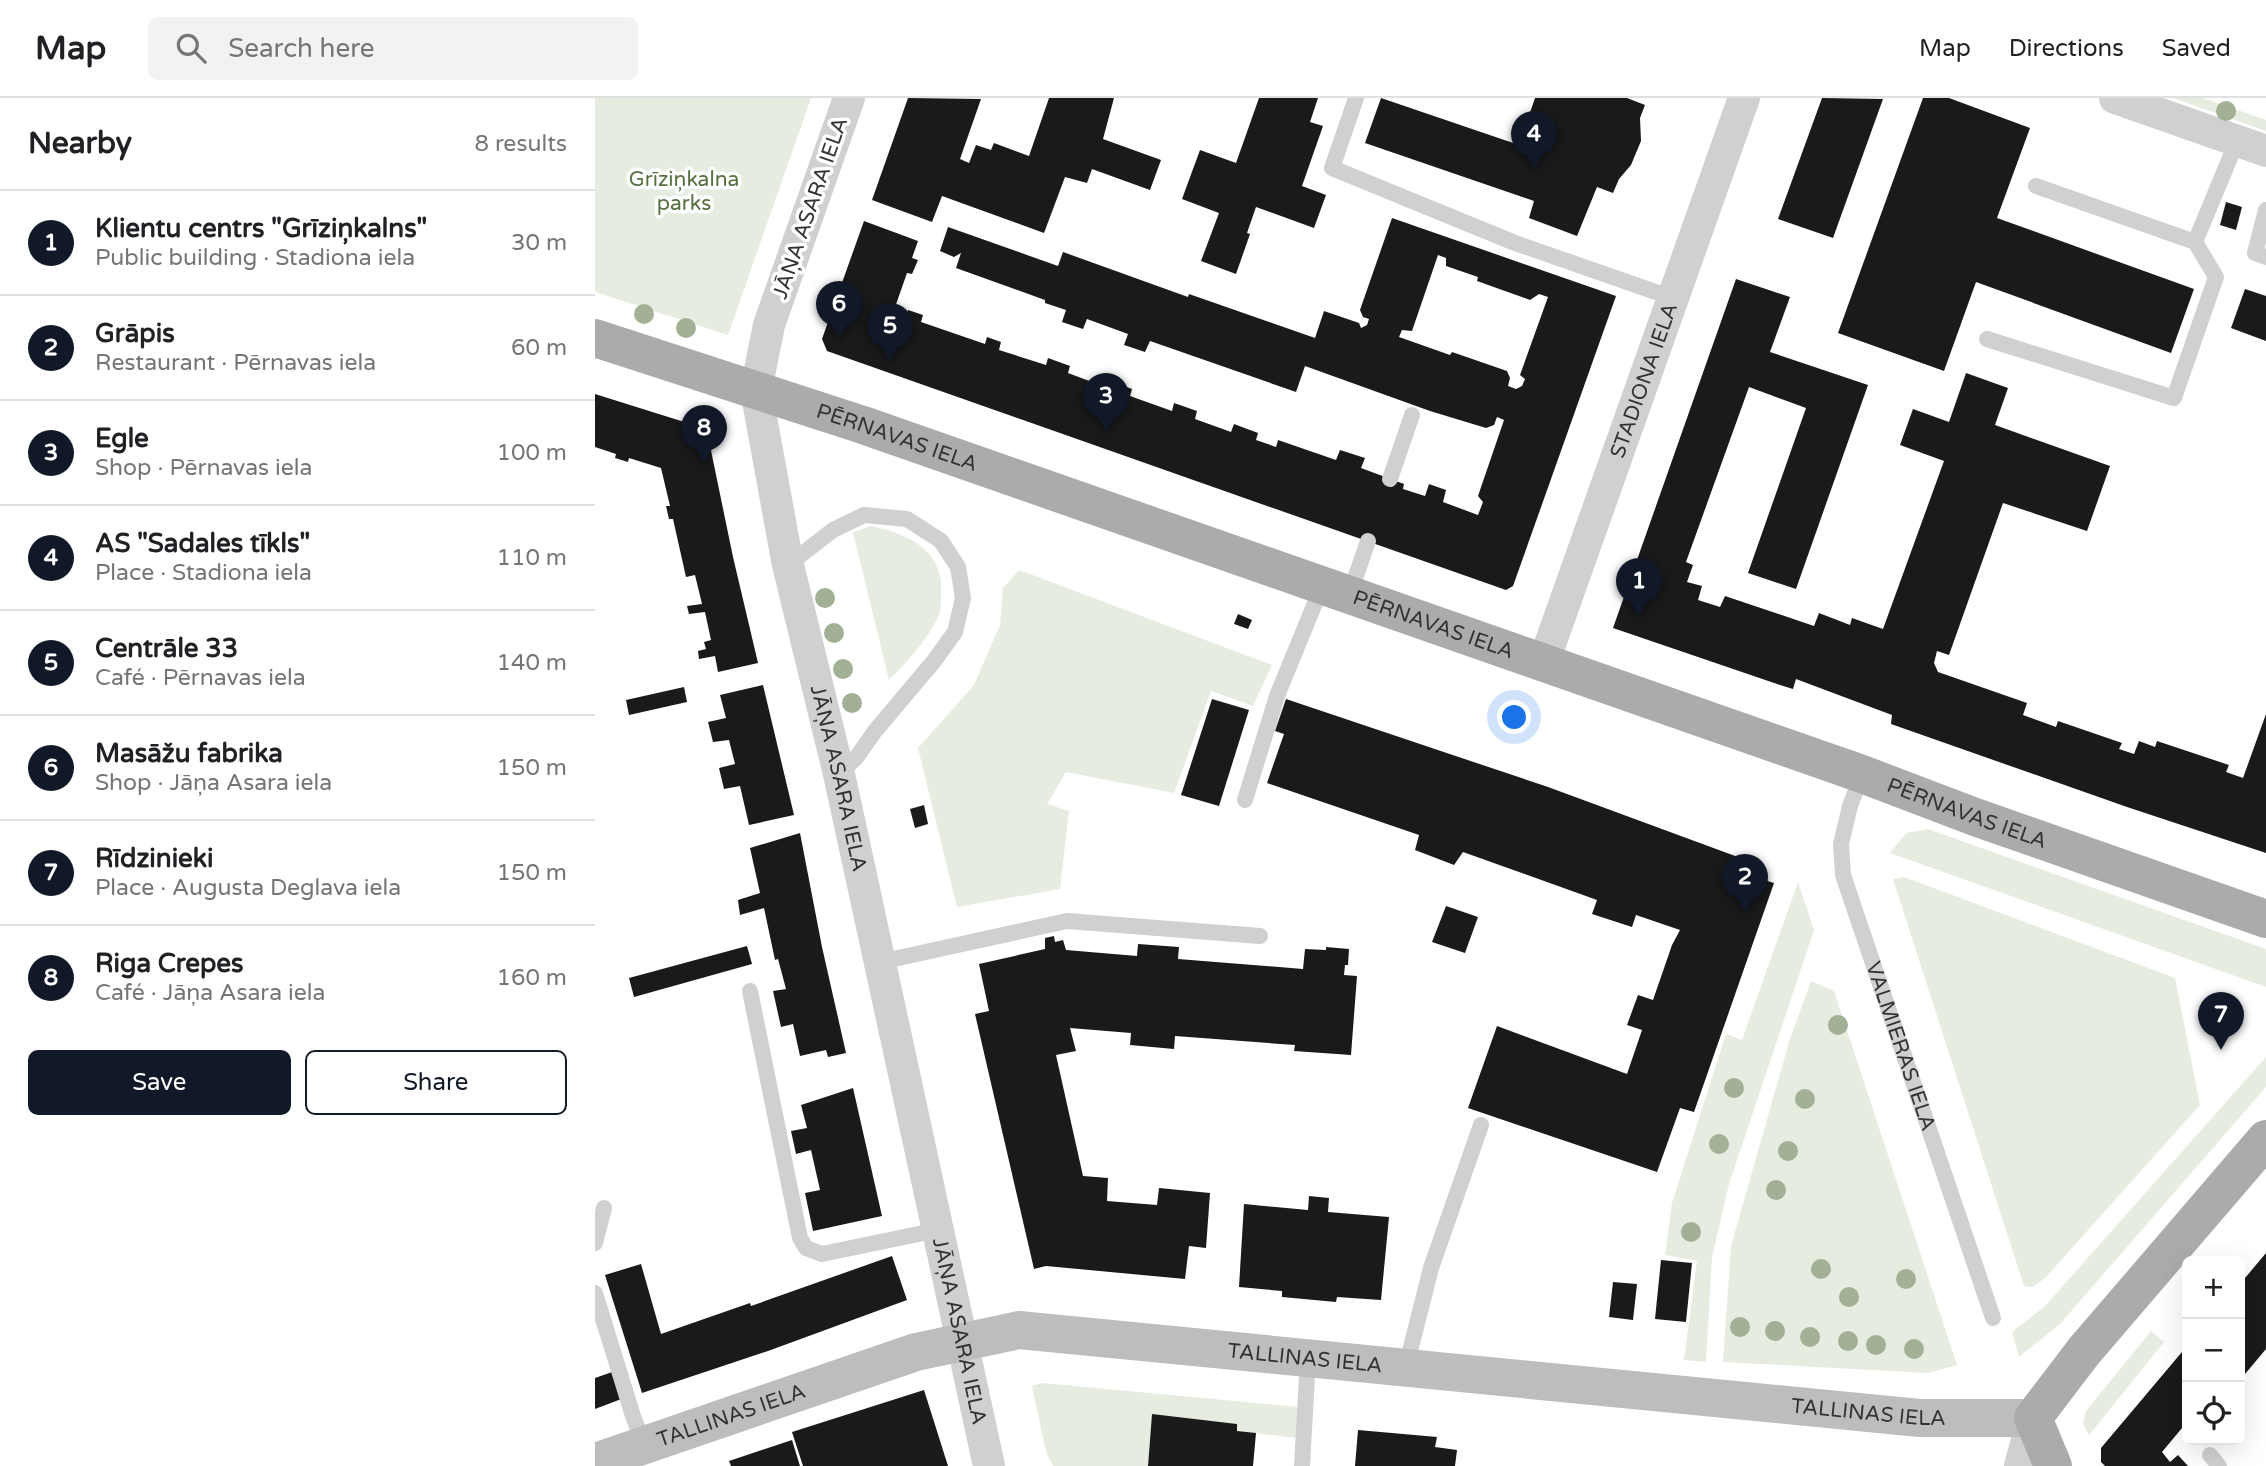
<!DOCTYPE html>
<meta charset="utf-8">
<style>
body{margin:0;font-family:"Varela Round",sans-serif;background:#f2f2f2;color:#202124}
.controls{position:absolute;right:21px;bottom:21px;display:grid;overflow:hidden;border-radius:10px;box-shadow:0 7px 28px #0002}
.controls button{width:63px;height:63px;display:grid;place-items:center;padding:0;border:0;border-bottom:2px solid #e0e0e0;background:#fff;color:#202124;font:35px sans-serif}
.you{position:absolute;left:920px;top:620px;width:24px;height:24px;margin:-18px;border:5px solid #fff;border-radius:50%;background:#1a73e8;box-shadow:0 0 0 10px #1a73e833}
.badge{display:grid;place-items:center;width:46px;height:46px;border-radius:50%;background:#111827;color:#fff;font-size:23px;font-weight:700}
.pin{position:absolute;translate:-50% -58px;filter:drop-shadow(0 2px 4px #0008)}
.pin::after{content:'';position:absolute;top:37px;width:24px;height:21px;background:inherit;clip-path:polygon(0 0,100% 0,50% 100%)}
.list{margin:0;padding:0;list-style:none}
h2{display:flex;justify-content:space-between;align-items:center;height:91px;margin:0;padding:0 28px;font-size:30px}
h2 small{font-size:23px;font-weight:400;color:#757577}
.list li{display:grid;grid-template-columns:46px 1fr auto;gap:21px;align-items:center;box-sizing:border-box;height:105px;padding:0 28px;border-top:2px solid #e0e0e0}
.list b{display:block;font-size:26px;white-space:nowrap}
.list p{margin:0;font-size:23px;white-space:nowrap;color:#757577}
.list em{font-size:23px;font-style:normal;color:#757577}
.actions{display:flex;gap:14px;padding:21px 28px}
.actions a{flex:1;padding:16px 0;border:2px solid #111827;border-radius:10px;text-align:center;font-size:24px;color:#111827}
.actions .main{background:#111827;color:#fff}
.icon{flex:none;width:38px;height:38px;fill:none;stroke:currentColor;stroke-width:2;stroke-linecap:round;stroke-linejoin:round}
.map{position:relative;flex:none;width:1671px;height:1368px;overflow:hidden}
header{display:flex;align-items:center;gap:42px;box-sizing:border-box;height:98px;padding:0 35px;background:#fff;border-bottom:2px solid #e0e0e0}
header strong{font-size:33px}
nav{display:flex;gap:38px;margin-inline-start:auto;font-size:24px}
.search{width:490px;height:63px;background:#f2f2f2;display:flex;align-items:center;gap:18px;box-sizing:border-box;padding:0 24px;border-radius:10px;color:#757577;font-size:26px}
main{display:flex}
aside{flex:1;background:#fff}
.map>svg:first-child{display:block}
</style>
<header>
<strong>Map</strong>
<div class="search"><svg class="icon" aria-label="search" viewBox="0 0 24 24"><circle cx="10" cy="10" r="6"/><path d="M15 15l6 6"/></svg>Search here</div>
<nav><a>Map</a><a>Directions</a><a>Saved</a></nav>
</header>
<main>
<aside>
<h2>Nearby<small>8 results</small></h2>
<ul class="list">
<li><span class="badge">1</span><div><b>Klientu centrs &quot;Grīziņkalns&quot;</b><p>Public building · Stadiona iela</p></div><em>30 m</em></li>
<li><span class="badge">2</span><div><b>Grāpis</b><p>Restaurant · Pērnavas iela</p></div><em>60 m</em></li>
<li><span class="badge">3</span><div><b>Egle</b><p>Shop · Pērnavas iela</p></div><em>100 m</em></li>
<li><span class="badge">4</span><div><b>AS &quot;Sadales tīkls&quot;</b><p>Place · Stadiona iela</p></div><em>110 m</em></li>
<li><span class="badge">5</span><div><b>Centrāle 33</b><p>Café · Pērnavas iela</p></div><em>140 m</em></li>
<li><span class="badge">6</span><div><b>Masāžu fabrika</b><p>Shop · Jāņa Asara iela</p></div><em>150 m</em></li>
<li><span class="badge">7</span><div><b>Rīdzinieki</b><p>Place · Augusta Deglava iela</p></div><em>150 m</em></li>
<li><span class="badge">8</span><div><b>Riga Crepes</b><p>Café · Jāņa Asara iela</p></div><em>160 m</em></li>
</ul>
<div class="actions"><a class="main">Save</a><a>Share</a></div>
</aside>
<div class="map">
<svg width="1671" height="1368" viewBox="0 0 1671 1368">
<rect width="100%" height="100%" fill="#fff"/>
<g fill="#e6ecdf">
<path d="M0 0H216L133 237 0 194Z"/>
<path d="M1578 0H1608L1671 22V33Z"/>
<path d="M276 428C311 435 350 452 346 495 346 502 346 511 344 517 333 541 313 563 294 582L258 434Z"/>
<path d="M424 472 677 567 658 608 616 593 579 695 471 674 452 706 474 713 465 791 362 809 323 650 379 587 405 527 408 490Z"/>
<path d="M1333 731 1671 851V889L1295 755 1311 735Z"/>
<path d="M1309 779 1580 880 1605 1007 1451 1179 1438 1189 1429 1188 1298 781Z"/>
<path d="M1203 784 1219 832 1134 1086 1117 1159 1111 1264 1089 1262 1102 1163 1070 1157 1077 1105 1131 936 1147 942Z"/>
<path d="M1216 883 1239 893 1362 1267 1333 1275 1128 1264 1136 1148 1195 941Z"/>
<path d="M1671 959V989L1465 1226 1424 1259 1417 1234 1450 1208Z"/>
<path d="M1556 1233 1569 1244 1494 1337 1488 1326 1491 1313Z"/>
<path d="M447 1285 704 1309 702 1340 642 1333V1326L557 1316 553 1368H458L451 1354 437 1288Z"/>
</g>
<g fill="#1a1a1a" fill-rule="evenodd">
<path d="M313 0 386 1 365 61 374 65 381 47 396 52 399 45 434 58 454 0H519L508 41 566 62 555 92 497 71 492 85 470 79 449 135 347 98 337 124 277 102Z"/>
<path d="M664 0H723L715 24 728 28 707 88 731 97 719 130 661 109 652 135 655 136 641 176 606 163 624 115 587 101 605 52 641 65Z"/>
<path d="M786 0 924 47 940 0H1032L1050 7 1045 20 1046 43 1036 67 1024 81 1018 95 1002 89 982 138 934 120 939 103 770 45Z"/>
<path d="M1227 0 1288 1 1238 140 1183 121Z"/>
<path d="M1328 0H1354L1435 30 1402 120 1599 191 1576 255 1381 184 1349 273 1243 235Z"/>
<path d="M1631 104 1647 109 1641 132 1625 127Z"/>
<path d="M797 120 1021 198 918 488 911 492 232 253 227 241 269 123 323 143 317 160 323 162 317 176 312 175 298 215 311 218 313 212 328 217 326 224 390 246 392 239 406 244 404 252 451 267 453 260 475 268 473 275 513 290 515 283 537 291 535 298 577 313 579 305 602 313 600 321 636 334 639 326 663 335 661 342 681 349 683 342 741 362 745 352 770 360 766 370 809 386 808 391 830 398 834 386 851 392 848 404 883 417 888 404 883 398 909 322 902 319 899 327 891 330 835 313 710 268 701 294 555 243 550 254 529 247 533 236 492 221 488 231 467 224 471 212 450 205V202L361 170 366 155 359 159 345 153 353 129 463 168 468 154 593 199 594 196 720 240 729 213 764 225 766 230 772 227 774 221 768 219 765 212ZM843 157 851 160V168L883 179 882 183 935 202 944 196 953 199 925 277 930 281 927 288 921 291 913 288 915 280 912 273 857 254 855 257 804 239 807 232 817 233Z"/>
<path d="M1141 181 1195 199 1175 254 1273 287 1201 491 1153 475 1211 310 1154 289 1091 464 1098 467 1092 484 1107 488 1103 502 1125 509 1130 498 1219 528 1224 515 1255 527 1257 520 1288 531 1349 363 1305 347 1318 311 1354 324 1371 275 1413 290 1400 327 1515 368 1492 433 1408 405 1354 557 1342 553 1339 565 1343 574 1432 605 1428 617 1461 629 1463 623 1527 645 1524 651 1539 656 1544 643 1560 649 1562 643 1634 667 1631 674 1648 680 1671 616V755L1532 709 1296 626 1297 617 1201 581 1198 591 1185 587 1018 530Z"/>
<path d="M1650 191 1671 198V243L1636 230Z"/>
<path d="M0 296 102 328 113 338 138 459 163 565 123 574 120 558 104 561 103 553 111 551 109 544 116 542 110 514 94 516 92 508 107 506 100 477 91 479 78 421H74L71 408H75L66 370 34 360 33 364 20 360 21 356 0 349Z"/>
<path d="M643 516 657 522 653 531 639 526Z"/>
<path d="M168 587 199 717 154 727 145 688 129 691 124 670 140 666 134 642 118 644 113 624 131 620 125 597Z"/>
<path d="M89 589 92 604 34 617 31 602Z"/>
<path d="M617 601 654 612 624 708 586 697Z"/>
<path d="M691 601 953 689 1170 769 1166 781 1179 785 1099 1014 1085 1010 1062 1074 873 1010 902 928 1032 976 1047 932 1032 927 1043 897 1058 902 1077 847 1085 832 1041 817 1037 829 997 816 1002 802 868 754 859 767 820 752 824 737 672 685 689 636 680 633Z"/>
<path d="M329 707 333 726 320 730 315 711Z"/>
<path d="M205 735 227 849 251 955 233 959 231 952 205 958 198 926 186 929 178 893 191 891 183 861 180 862 169 810 145 817 143 802 165 795 155 750Z"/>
<path d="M851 808 883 819 870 855 837 844Z"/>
<path d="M459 838 460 844 468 842 471 852 542 858 543 846 584 849 583 861 708 871 710 851 731 852V849L754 851 753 867H750L749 877 762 878 756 957 699 953 700 947 580 938 579 951 535 947 536 935 475 930 481 953 461 957 488 1078 513 1080 512 1103 562 1107 564 1090 615 1095 611 1150 594 1148 590 1181 451 1168 439 1171 380 916 394 913 384 866 450 851V840Z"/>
<path d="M152 848 157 866 39 899 34 880Z"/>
<path d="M258 990 287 1118 218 1133 210 1095 225 1092 216 1052 201 1056 196 1033 212 1030 206 1007Z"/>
<path d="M714 1098 734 1100 733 1114 794 1119 786 1202 742 1199 741 1204 687 1199V1193L644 1189 649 1106 713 1112Z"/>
<path d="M1671 1155V1251L1645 1282V1186Z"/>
<path d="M297 1158 312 1202 173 1253 47 1295 10 1177 46 1166 66 1236 155 1205 156 1208Z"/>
<path d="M1066 1162 1097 1165 1091 1224 1060 1221Z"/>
<path d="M1018 1184 1042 1186 1038 1222 1014 1219Z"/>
<path d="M1592 1248V1324L1567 1354 1575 1364 1583 1357 1593 1368H1510L1506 1364V1350Z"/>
<path d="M20 1273 29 1300 0 1311V1280Z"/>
<path d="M329 1292 353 1368H208L197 1334Z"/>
<path d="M557 1316 642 1326V1333L661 1335 658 1368H553Z"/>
<path d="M763 1332 842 1339 840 1349 862 1352 860 1368H760Z"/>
<path d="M197 1342 205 1368H136L134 1363Z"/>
</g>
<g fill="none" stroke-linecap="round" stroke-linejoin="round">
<g stroke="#d0d0d0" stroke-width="16">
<path d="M761 0 737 70 920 145 1078 200"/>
<path d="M1671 112 1660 155 1671 159"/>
<path d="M1600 144 1642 43"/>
<path d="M1392 241 1579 300 1621 179 1600 144 1441 88"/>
<path d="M795 381 817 317"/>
<path d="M193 467 238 432 269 417 312 421 346 443 363 469 368 500 360 534 339 563 280 633 261 660 244 676"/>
<path d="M754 498 773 443"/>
<path id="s1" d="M1267 676 1255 708 1246 746 1248 777 1398 1220"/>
<path d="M650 702 682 598 727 488"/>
<path d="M285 864 472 823 665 838"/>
<path d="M155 893 205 1140 211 1150 227 1156 343 1132"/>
<path d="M0 1145 9 1110"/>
<path d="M0 1195 38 1318 49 1347"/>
<path d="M811 1269 836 1170 886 1027"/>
<path d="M1615 1357 1624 1368"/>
<path d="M707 1368 713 1260"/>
</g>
<g stroke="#d0d0d0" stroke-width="32">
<path id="s2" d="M254 0 174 227 161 292 193 467 244 676 394 1368"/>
<path d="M1520 0 1671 53"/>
<path id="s3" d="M948 566 1149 0"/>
<path d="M1425 1368 1438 1320"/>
</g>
<path stroke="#bdbdbd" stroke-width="38" id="s4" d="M0 1364 321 1254 424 1232 1325 1320H1438"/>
<g stroke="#ababab" stroke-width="38">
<path id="s5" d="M0 240 268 327 1267 676 1380 719 1671 821"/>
<path d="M1458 1368 1438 1320 1489 1253 1671 1041"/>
</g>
</g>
<g fill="#a2b095">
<circle cx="1631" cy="13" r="10"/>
<circle cx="49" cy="216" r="10"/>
<circle cx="91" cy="230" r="10"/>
<circle cx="230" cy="500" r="10"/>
<circle cx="239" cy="535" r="10"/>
<circle cx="248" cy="571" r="10"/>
<circle cx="257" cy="605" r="10"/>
<circle cx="1243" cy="927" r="10"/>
<circle cx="1139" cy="990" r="10"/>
<circle cx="1210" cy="1001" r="10"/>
<circle cx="1124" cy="1046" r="10"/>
<circle cx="1193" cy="1053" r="10"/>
<circle cx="1181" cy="1092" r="10"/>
<circle cx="1096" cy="1134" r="10"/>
<circle cx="1226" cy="1171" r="10"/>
<circle cx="1311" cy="1181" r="10"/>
<circle cx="1254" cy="1199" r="10"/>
<circle cx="1145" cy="1229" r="10"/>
<circle cx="1180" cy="1233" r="10"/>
<circle cx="1215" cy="1239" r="10"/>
<circle cx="1253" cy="1243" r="10"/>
<circle cx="1281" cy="1247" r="10"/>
<circle cx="1319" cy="1251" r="10"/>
</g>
<g text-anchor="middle" stroke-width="7" stroke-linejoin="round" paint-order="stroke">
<g font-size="21" fill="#56703f" stroke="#fff">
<text x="89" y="88">Grīziņkalna<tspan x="89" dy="24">parks</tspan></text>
</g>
<g font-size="21" fill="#333" stroke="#fff">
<text transform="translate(215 110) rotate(-71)" y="7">JĀŅA ASARA IELA</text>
<text dy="7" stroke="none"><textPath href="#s3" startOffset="301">STADIONA IELA</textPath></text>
<text dy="7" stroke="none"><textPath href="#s5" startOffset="318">PĒRNAVAS IELA</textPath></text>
<text dy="7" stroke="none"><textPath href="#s5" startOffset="886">PĒRNAVAS IELA</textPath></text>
<text dy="7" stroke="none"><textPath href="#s2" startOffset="704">JĀŅA ASARA IELA</textPath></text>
<text dy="7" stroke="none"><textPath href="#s5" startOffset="1452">PĒRNAVAS IELA</textPath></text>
<text dy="7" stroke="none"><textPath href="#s1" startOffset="285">VALMIERAS IELA</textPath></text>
<text dy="7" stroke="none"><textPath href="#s2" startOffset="1270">JĀŅA ASARA IELA</textPath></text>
<text dy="7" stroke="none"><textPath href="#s4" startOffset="732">TALLINAS IELA</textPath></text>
<text dy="7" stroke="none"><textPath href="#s4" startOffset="1298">TALLINAS IELA</textPath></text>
<text dy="7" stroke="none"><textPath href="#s4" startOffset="144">TALLINAS IELA</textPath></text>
</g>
</g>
</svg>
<div class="controls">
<button>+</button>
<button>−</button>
<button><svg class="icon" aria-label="locate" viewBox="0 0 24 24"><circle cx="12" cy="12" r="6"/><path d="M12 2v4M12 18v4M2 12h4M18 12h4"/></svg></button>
</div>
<div class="you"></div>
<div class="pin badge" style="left:1044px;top:518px">1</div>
<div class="pin badge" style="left:1150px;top:814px">2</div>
<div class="pin badge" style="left:511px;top:333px">3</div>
<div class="pin badge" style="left:939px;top:71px">4</div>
<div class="pin badge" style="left:295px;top:263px">5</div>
<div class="pin badge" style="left:244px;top:241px">6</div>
<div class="pin badge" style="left:1626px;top:952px">7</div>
<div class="pin badge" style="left:109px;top:365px">8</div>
</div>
</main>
